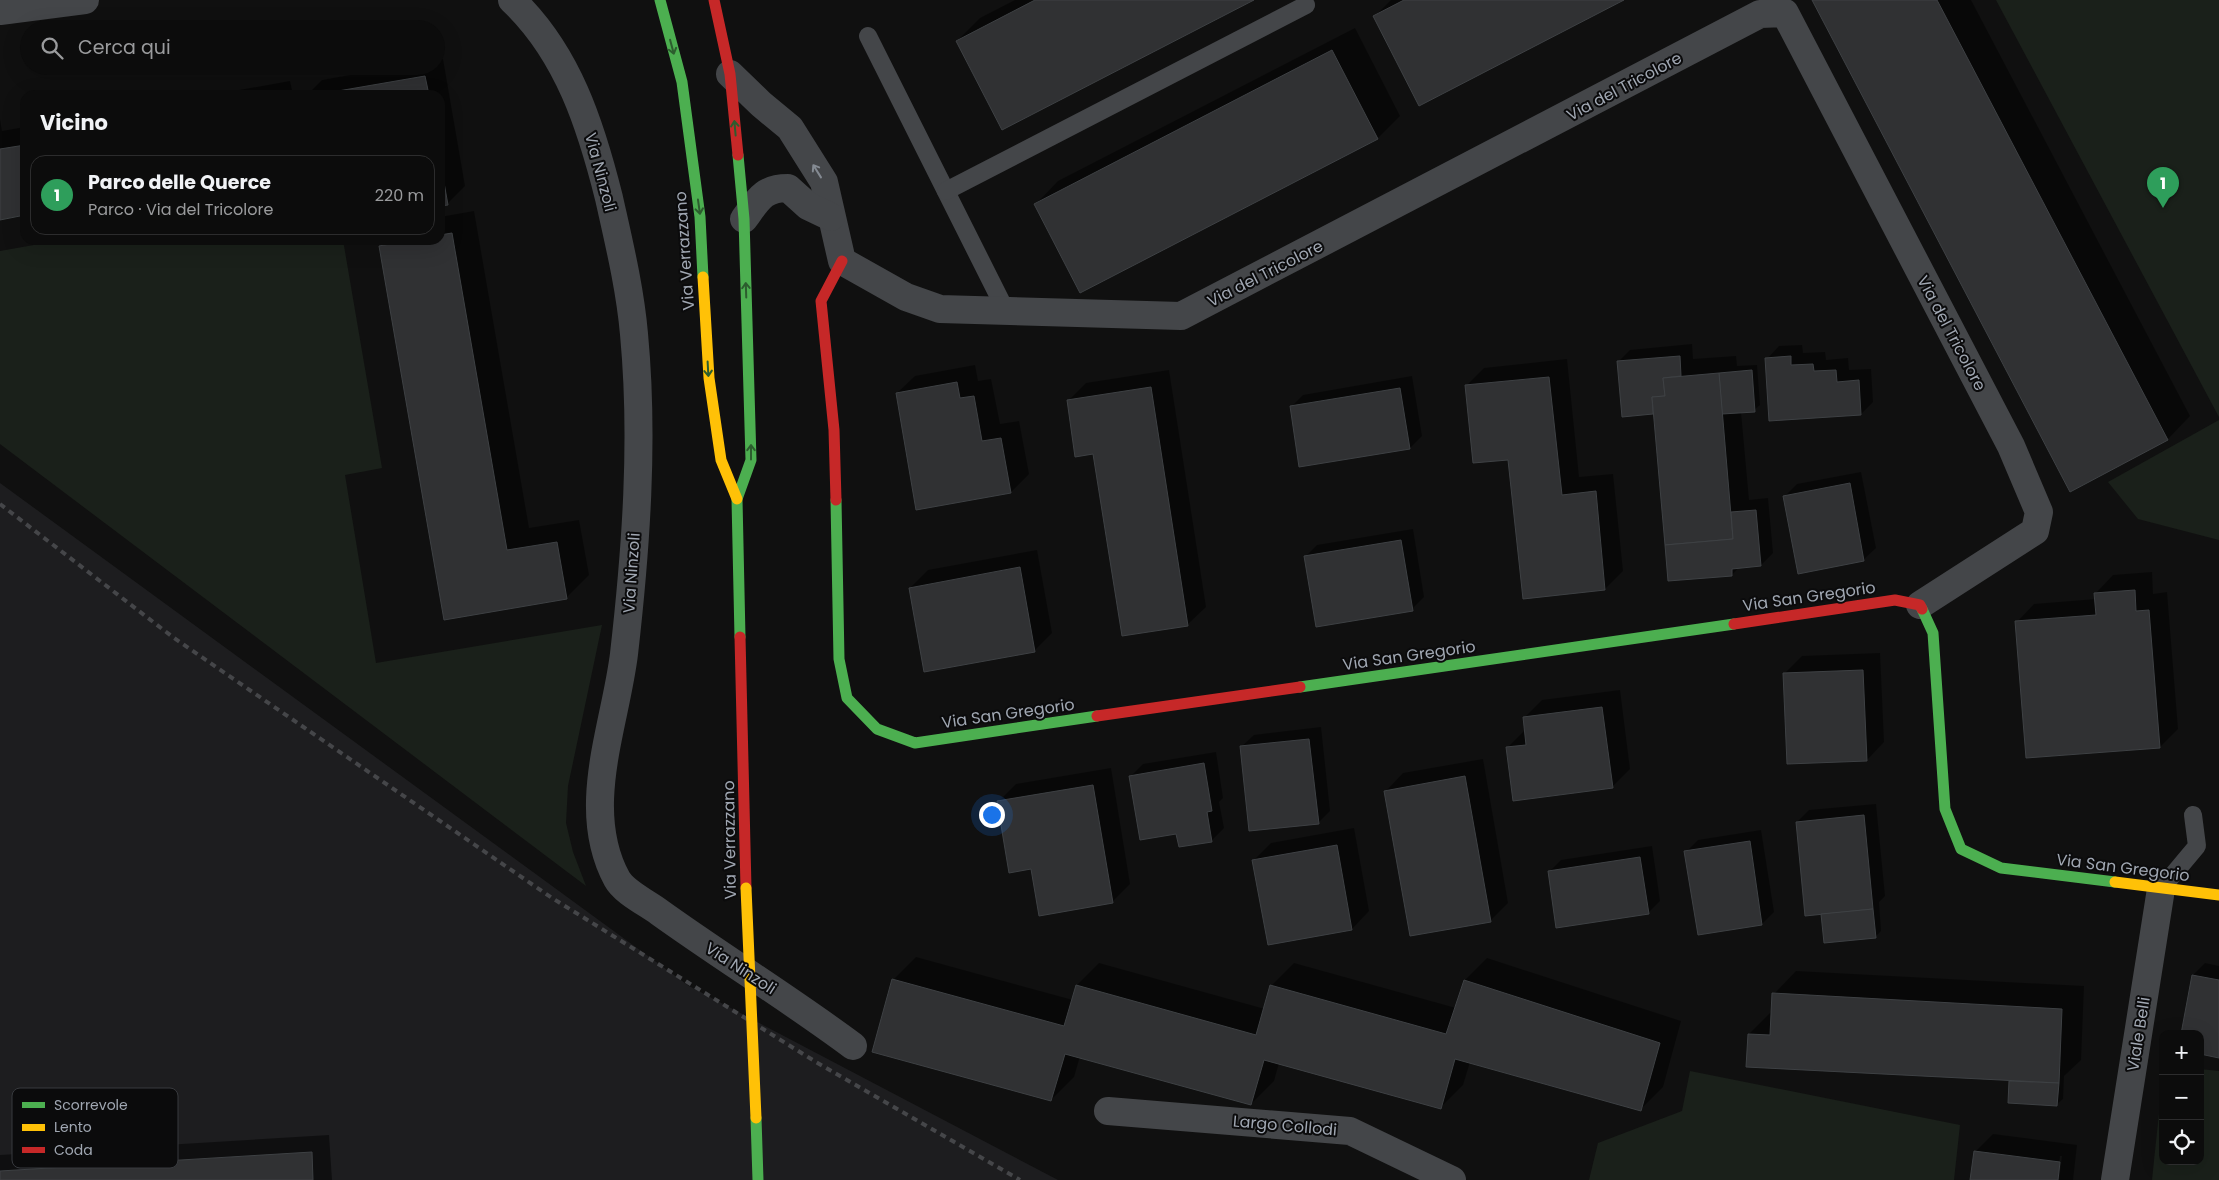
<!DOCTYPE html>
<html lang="it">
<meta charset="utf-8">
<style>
body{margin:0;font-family:Poppins,sans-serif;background:#1a1a1a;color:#f1f3f6}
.controls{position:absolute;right:15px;bottom:15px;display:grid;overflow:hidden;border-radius:10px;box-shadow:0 5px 20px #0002}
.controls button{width:45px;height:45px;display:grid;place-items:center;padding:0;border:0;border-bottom:1px solid #2c2c2d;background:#0c0c0c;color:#f1f3f6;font:25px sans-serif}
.you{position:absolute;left:991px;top:814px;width:18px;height:18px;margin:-12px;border:4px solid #fff;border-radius:50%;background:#1a73e8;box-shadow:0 0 0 8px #1a73e833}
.badge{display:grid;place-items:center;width:32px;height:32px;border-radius:50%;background:#6e7279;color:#fff;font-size:16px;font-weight:700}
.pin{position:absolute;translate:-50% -41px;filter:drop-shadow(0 1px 2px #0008)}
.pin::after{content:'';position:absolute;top:26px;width:18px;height:15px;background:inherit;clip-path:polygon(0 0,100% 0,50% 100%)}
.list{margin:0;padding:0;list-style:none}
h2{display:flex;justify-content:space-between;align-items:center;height:65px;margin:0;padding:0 20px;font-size:21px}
h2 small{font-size:16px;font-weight:400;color:#9a9b9d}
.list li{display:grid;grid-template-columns:32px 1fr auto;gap:15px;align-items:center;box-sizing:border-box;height:80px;margin:0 10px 10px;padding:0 10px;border:1px solid #2c2c2d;border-radius:15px}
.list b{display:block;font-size:19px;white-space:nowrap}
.list p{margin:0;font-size:16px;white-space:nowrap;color:#9a9b9d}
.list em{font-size:16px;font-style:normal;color:#9a9b9d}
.icon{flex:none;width:28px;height:28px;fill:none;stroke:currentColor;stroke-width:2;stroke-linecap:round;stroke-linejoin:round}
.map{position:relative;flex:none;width:2219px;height:1180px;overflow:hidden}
.search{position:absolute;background:#0c0c0c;box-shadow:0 5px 20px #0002;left:20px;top:20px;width:425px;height:55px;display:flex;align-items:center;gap:12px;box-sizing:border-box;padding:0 18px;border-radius:28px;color:#9a9b9d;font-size:19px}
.panel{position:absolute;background:#0c0c0c;box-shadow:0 5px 20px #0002;left:20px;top:90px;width:425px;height:155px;border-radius:15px}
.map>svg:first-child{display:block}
</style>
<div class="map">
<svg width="2219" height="1180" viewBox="0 0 2219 1180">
<rect width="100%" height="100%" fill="#101010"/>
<path fill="#1d1d1f" d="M0 483 689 986 1058 1180H0Z"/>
<g fill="#1a201a">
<path d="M1996 0H2219V417Z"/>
<path d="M62 240H343L382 468 345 475 376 663 602 625 568 786 566 823 573 852 586 886 0 444V251Z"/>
<path d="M2219 420V540L2138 519 2108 482Z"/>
<path d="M2200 1069 2219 1071V1180H2152L2163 1074V1161H2200Z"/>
<path d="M1690 1071 1960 1125 1954 1180H1589L1598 1143 1682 1111Z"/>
</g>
<g fill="#0007">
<path d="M1015 0H1252L957 41 980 18Z"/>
<path d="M1391 0H1621L1374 17Z"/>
<path d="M1813 0H1971L2190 416 2168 439 2070 490Z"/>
<path d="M1355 28 1400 116 1378 138 1036 204 1058 181Z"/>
<path d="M443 59 465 186 447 204 440 205V95H307L322 80 400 66H436V60Z"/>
<path d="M290 81 293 95H211Z"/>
<path d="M0 119 2 131 25 127V214L0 219Z"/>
<path d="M474 211 529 528 579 520 589 575 566 598 445 619 381 246 387 240H440V217Z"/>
<path d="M1692 344 1693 359 1736 356 1737 366 1757 365 1760 405 1754 410 1741 412 1749 500 1768 498 1773 553 1761 565 1739 567 1732 575 1654 411 1652 413 1618 362 1630 350Z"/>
<path d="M1802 345 1803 353 1825 352 1826 360 1848 358 1849 370 1871 369 1873 402 1861 414 1767 359 1779 346Z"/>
<path d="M1567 359 1579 477 1613 474 1623 571 1605 589 1509 458 1466 386 1484 368Z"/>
<path d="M975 365 978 381 991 379 1000 424 1019 421 1029 474 1011 492 917 508 897 393 915 376Z"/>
<path d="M1169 370 1206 607 1188 624 1094 453 1068 401 1086 383Z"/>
<path d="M1412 376 1422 436 1410 448 1291 407 1303 395Z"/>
<path d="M1861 472 1876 548 1863 560 1785 496 1797 484Z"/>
<path d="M1413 529 1424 597 1412 609 1305 557 1317 545Z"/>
<path d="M1037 550 1052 633 1034 651 910 588 928 570Z"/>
<path d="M2152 572 2153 594 2167 592 2178 729 2160 747 2017 622 2034 604 2096 599V593L2113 575Z"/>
<path d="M1880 653 1884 742 1867 760 1784 674 1802 656Z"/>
<path d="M1620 690 1630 769 1612 787 1507 748 1525 730 1524 718 1542 700Z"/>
<path d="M1321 727 1330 811 1318 823 1241 747 1254 735Z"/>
<path d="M1216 752 1223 798 1219 802 1224 828 1212 840 1131 776 1143 764Z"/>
<path d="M1483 759 1508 903 1490 921 1386 791 1403 773Z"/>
<path d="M1111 768 1130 884 1112 902 998 802 1016 784Z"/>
<path d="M1876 804 1885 896 1879 902 1881 931 1875 937 1822 913 1797 822 1809 810Z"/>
<path d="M1354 828 1369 911 1352 929 1253 861 1271 843Z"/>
<path d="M1761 830 1774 912 1762 924 1686 852 1698 840Z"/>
<path d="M1652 846 1660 901 1648 913 1549 872 1561 860Z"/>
<path d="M916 957 1073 1000 1077 985 1099 963 1265 1009 1271 986 1294 963 1456 1008 1465 980 1487 958 1681 1021 1663 1087 1641 1109 1470 1062 1463 1085 1440 1108 1279 1063 1274 1081 1251 1104 1080 1056 1074 1077 1051 1100 874 1051 894 979Z"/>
<path d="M2205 963 2219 966V1056L2200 1034 2193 975Z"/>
<path d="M1796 971 2084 986 2081 1060 2064 1076 2063 1099 2057 1104 2010 1102 2011 1080 1749 1034 1771 1012 1774 994Z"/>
<path d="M1993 1134 2077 1145 2073 1180H2059L2062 1156H2060L2057 1180H1971L1975 1152Z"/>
<path d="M329 1135 332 1180H0V1155Z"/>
</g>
<g fill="#303133" stroke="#3e4144">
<path d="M1035 0H1254L1002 130 956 41Z"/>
<path d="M1404 0H1624L1419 106 1373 16Z"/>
<path d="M1812 0H1937L2168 440 2070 492Z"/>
<path d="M1332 50 1378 139 1080 293 1034 204Z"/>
<path d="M425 76 429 95H315Z"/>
<path d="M25 145V215L0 220V149Z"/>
<path d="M440 160 448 205 440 206Z"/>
<path d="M452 233 507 550 557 542 567 599 444 620 379 246 412 240H440V235Z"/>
<path d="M1680 356 1681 376 1663 378 1665 396 1652 397 1653 414 1622 417 1617 361Z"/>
<path d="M1791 356V365L1813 364 1814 371 1836 370 1837 382 1859 380 1861 415 1769 421 1765 358Z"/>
<path d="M1752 370 1755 412 1722 414 1719 373Z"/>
<path d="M1719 373 1733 539 1665 545 1652 397 1665 396 1663 378Z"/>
<path d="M1549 377 1562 495 1596 491 1605 590 1523 599 1508 460 1473 463 1465 385Z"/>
<path d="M957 382 960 398 974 396 982 441 1001 438 1011 493 916 510 896 393Z"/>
<path d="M1151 387 1188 626 1122 636 1093 454 1075 457 1067 400Z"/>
<path d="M1400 388 1410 449 1299 467 1290 406Z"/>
<path d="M1850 483 1864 561 1798 574 1783 496Z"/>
<path d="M1756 510 1761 566 1732 569V576L1668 581 1665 545 1733 539 1731 512Z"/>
<path d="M1401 540 1413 611 1316 627 1304 556Z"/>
<path d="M1020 567 1035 652 924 672 909 588Z"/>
<path d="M2135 590 2136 611 2149 610 2160 748 2026 758 2015 621 2096 615 2094 593Z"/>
<path d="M1863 670 1867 761 1787 764 1783 673Z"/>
<path d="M1602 707 1613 788 1513 801 1506 747 1526 745 1523 717Z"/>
<path d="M1309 739 1319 824 1249 831 1240 746Z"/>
<path d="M1204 763 1212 811 1207 812 1212 842 1179 847 1176 834 1140 840 1129 776Z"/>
<path d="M1465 776 1491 922 1410 936 1384 791Z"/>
<path d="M1093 785 1113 903 1039 916 1031 869 1009 873 997 801Z"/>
<path d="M1864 815 1873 909 1805 916 1796 822Z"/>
<path d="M1750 841 1762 925 1698 935 1684 851Z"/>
<path d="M1337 845 1352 930 1268 945 1252 860Z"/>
<path d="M1640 857 1649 914 1556 928 1548 871Z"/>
<path d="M1873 909 1876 938 1824 943 1821 914Z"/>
<path d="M2192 975 2219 980V1058L2200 1054V1034H2181Z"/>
<path d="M892 979 1064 1026 1076 985 1256 1035 1270 985 1446 1034 1464 980 1660 1043 1641 1111 1455 1059 1441 1109 1264 1060 1251 1105 1065 1054 1051 1101 872 1052Z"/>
<path d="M1772 993 2062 1009 2059 1083 1746 1067 1748 1034 1770 1035Z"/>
<path d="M2009 1081 2059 1083 2057 1106 2008 1103Z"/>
<path d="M1974 1151 2060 1162 2058 1180H1970Z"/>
<path d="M312 1152 313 1180H0V1171Z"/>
</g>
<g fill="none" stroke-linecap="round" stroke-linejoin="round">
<g stroke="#444649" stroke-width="18">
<path d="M868 36 1006 311"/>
<path d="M946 191 1306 5"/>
<path d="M2161 889 2197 846 2193 815"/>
</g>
<g stroke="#444649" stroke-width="28">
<path d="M512 0C568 53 591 126 609 198 619 243 630 288 634 334 644 440 636 549 624 654 615 727 579 809 617 879 624 892 647 903 659 912 723 958 790 999 853 1046"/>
<path d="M0 11 85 0"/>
<path d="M730 74 761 104 790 128 824 182 842 261 906 297 940 309 1181 316 1760 14 1785 13 2011 446 2039 512 2035 531 1920 605"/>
<path d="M744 219C758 200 763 188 788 188L808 206 831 217"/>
<path d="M1108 1111 1350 1131 1452 1180"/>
<path d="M2115 1180 2161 889"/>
</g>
<g stroke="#4caf50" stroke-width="11">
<path d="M660 0 682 82 700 217 703 277"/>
<path d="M738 155 744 219 751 460 737 499 740 637"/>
<path d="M836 500 839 659 847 698 877 729 915 743 1097 716"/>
<path d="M1922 609 1933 633 1945 809 1961 849 2001 868 2115 882"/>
<path d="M1300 687 1734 624"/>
<path d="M756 1118 758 1180"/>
</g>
<g stroke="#ffc107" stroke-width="11">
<path d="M703 277 709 378 721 460 737 499"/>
<path d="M2115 882 2219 895"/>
</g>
<g stroke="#c62828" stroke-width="11">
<path d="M714 0 730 74 738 155"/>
<path d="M836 500 834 430 821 301 842 261"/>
<path d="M1734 624 1895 600 1920 605 1922 609"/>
<path d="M740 637 746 888"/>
<path d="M1097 716 1300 687"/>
</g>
<path stroke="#454649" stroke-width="4" stroke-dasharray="6 5" stroke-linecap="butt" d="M0 504 174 638 552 898 816 1062 1020 1180"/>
<path stroke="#ffc107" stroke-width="11" d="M746 888 756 1118"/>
</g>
<defs><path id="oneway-shaft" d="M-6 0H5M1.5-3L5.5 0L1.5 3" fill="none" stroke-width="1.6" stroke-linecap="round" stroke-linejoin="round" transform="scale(1.25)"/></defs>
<g stroke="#2c5d2e">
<use href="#oneway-shaft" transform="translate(672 47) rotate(75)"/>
<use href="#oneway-shaft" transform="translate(735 128) rotate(-95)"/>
<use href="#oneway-shaft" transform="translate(699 207) rotate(82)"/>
<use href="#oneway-shaft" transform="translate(746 290) rotate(-92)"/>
<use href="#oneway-shaft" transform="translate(708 369) rotate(87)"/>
<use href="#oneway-shaft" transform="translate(751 452) rotate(-90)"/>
</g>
<use stroke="#848a92" href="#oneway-shaft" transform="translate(817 171) rotate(-122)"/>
<g text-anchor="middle" stroke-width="4" stroke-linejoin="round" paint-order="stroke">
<g font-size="16" fill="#a0a7b2" stroke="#0b0b0c">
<text transform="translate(1624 86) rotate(-28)" y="6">Via del Tricolore</text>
<text transform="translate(601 172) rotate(75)" y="6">Via Ninzoli</text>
<text transform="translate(684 251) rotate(-94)" y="6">Via Verrazzano</text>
<text transform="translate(1265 273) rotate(-27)" y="6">Via del Tricolore</text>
<text transform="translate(1952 333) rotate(62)" y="6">Via del Tricolore</text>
<text transform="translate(631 573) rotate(-86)" y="6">Via Ninzoli</text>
<text transform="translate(1809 596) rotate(-8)" y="6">Via San Gregorio</text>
<text transform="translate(1409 655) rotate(-8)" y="6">Via San Gregorio</text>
<text transform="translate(1008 713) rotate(-8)" y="6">Via San Gregorio</text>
<text transform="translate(729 840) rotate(-91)" y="6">Via Verrazzano</text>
<text transform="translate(2123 867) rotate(7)" y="6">Via San Gregorio</text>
<text transform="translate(741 968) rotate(33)" y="6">Via Ninzoli</text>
<text transform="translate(2138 1034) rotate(-81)" y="6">Viale Belli</text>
<text transform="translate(1285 1125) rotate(5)" y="6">Largo Collodi</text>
</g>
</g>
<rect x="12" y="1088" width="166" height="80" rx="8" fill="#0b0b0c" stroke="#383a3e" stroke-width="1"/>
<rect x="22" y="1102" width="23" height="6" fill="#4caf50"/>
<rect x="22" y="1124" width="23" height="7" fill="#ffc107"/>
<rect x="22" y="1147" width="23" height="6" fill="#c62828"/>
<g font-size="14" fill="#a0a7b2">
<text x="54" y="1110">Scorrevole</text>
<text x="54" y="1132">Lento</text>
<text x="54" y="1155">Coda</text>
</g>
</svg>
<div class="controls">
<button>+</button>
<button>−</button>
<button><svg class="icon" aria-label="locate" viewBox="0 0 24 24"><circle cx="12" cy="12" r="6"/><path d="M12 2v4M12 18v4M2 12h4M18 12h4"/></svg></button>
</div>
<div class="you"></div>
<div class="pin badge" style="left:2163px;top:208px;background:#2e9e5b">1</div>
<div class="search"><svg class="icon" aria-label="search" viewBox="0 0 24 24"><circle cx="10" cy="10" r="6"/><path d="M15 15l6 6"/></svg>Cerca qui</div>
<section class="panel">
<h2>Vicino<small></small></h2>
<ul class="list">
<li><span class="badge" style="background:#2e9e5b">1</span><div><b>Parco delle Querce</b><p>Parco · Via del Tricolore</p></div><em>220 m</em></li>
</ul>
</section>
</div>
